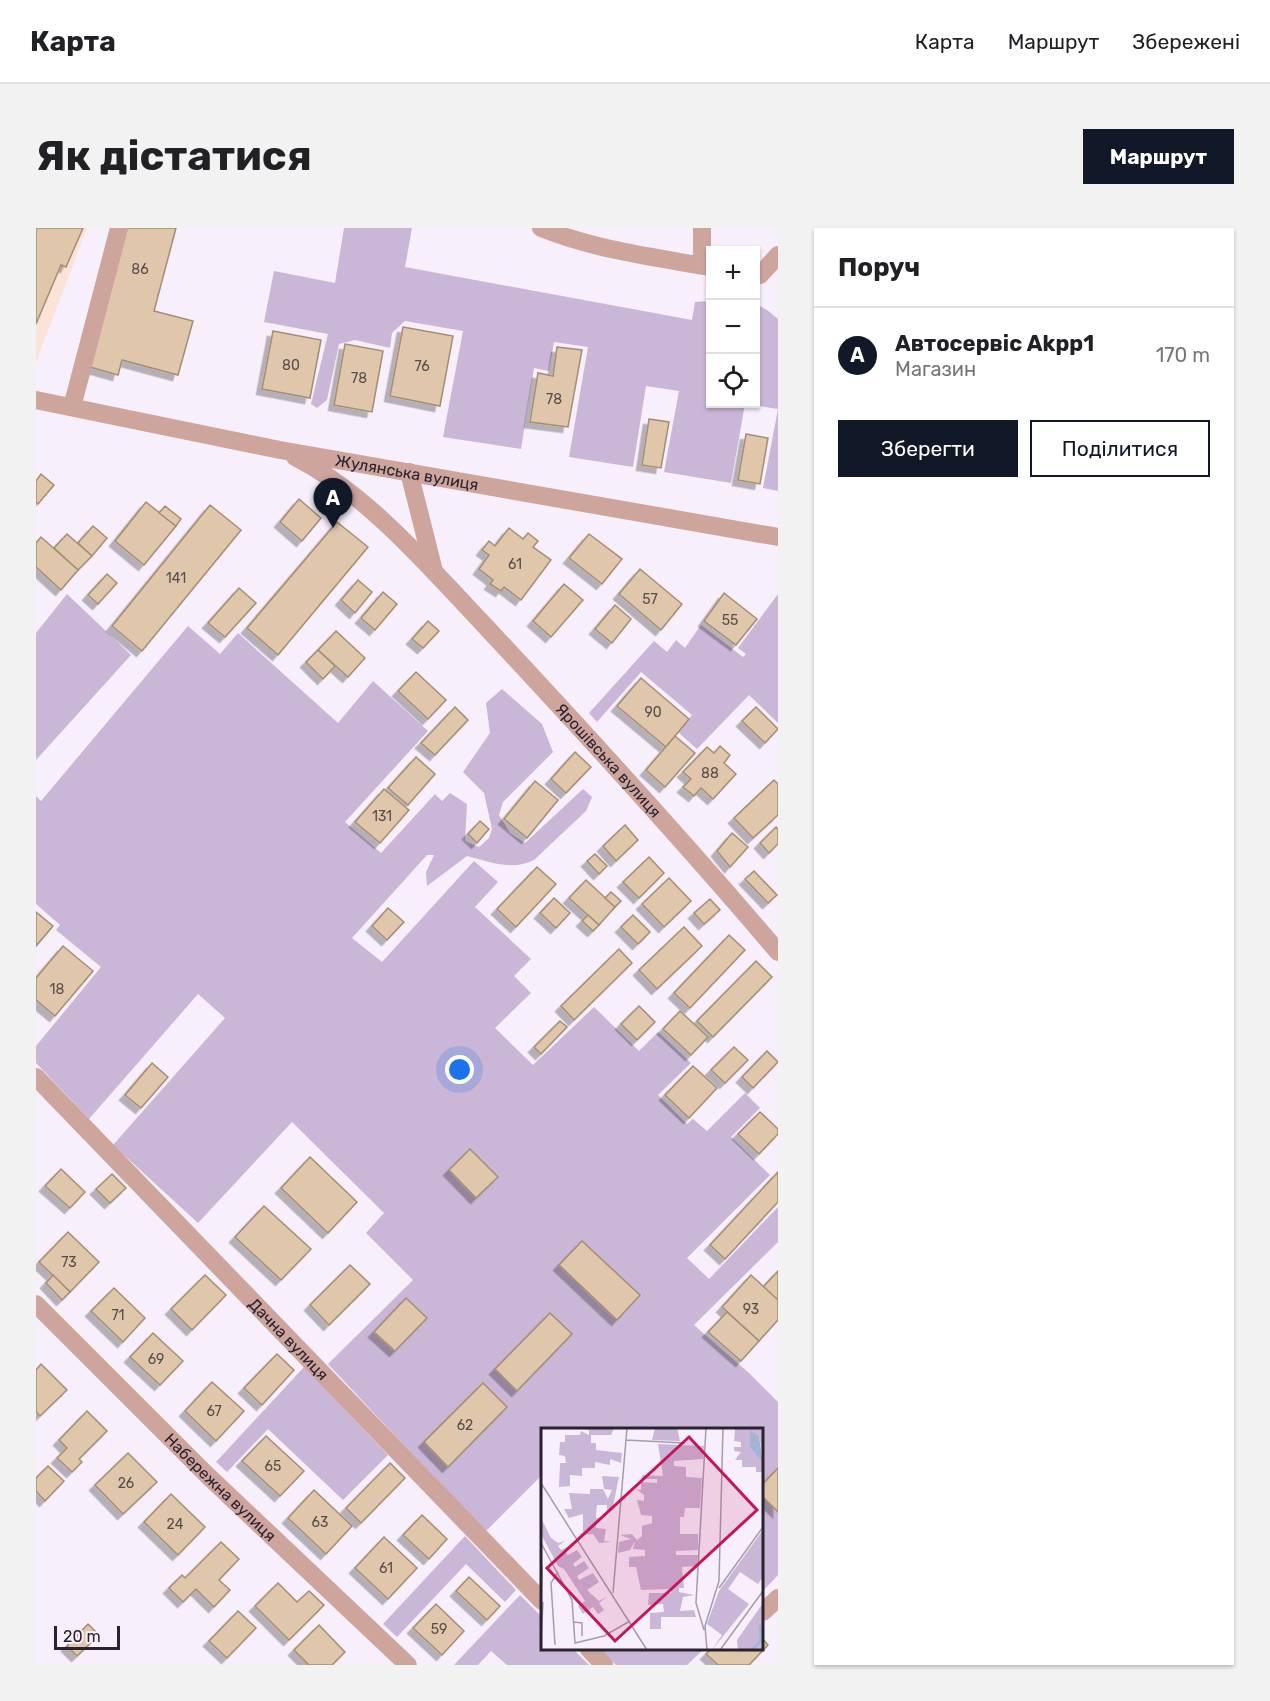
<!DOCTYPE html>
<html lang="uk">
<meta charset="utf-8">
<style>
body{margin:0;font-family:Rubik,sans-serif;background:#f2f2f2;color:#202124}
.controls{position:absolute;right:18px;top:18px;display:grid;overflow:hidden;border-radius:0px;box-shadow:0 2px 4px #0004}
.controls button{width:54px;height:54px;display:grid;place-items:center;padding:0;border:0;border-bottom:2px solid #e0e0e0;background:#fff;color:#202124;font:30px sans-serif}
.scale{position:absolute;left:18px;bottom:15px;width:66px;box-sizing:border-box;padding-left:6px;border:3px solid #2a232e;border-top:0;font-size:16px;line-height:21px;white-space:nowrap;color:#2a232e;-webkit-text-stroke:4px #f7effb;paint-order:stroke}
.you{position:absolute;left:424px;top:842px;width:21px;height:21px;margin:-15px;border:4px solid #fff;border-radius:50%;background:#1a73e8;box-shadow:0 0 0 9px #1a73e833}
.badge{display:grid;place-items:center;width:39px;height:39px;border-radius:50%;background:#111827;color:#fff;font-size:20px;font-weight:700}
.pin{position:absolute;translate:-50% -50px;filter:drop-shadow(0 2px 3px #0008)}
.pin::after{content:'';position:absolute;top:32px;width:21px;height:18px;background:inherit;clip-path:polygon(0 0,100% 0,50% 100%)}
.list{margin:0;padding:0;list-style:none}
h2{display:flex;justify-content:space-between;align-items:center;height:78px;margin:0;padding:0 24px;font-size:26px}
h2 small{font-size:20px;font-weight:400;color:#757577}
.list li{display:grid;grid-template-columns:39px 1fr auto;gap:18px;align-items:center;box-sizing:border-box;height:96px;padding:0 24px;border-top:2px solid #e0e0e0}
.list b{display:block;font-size:22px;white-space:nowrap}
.list p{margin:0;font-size:20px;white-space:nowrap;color:#757577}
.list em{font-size:20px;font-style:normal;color:#757577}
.actions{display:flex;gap:12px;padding:18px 24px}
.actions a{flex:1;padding:14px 0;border:2px solid #111827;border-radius:0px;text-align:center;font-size:21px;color:#111827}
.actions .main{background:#111827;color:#fff}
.icon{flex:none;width:33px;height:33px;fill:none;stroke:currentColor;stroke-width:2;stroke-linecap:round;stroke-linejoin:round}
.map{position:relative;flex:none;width:742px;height:1437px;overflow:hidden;border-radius:0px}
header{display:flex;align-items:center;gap:36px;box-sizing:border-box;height:84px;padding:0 30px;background:#fff;border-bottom:2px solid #e0e0e0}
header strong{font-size:28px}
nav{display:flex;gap:33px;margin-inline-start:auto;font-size:21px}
.intro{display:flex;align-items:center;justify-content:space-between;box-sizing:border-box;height:144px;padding:0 36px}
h1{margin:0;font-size:42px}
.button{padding:15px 27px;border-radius:0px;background:#111827;color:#fff;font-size:21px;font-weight:700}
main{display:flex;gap:36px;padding:0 36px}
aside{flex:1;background:#fff;border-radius:0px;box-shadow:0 2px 4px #0004}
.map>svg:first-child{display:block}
</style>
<header>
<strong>Карта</strong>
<nav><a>Карта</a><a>Маршрут</a><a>Збережені</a></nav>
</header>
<div class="intro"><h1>Як дістатися</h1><a class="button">Маршрут</a></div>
<main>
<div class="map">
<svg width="742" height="1437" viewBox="0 0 742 1437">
<defs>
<filter id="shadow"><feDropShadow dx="-5.5" dy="5.5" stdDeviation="0" flood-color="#0004"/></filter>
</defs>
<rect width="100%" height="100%" fill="#f7effb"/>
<path fill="#fae3d7" d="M0 0H51L0 134Z"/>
<g fill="#cab6d6">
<path d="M308 0H376L369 39 656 92 659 74 674 73V176H709L695 255 628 244 643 163 610 158 597 239 533 229 552 119 518 114 513 143 498 140 485 221 407 209 427 103 369 93 356 105 354 120 319 112 303 116 291 172 281 180 275 176 292 106 228 94 238 43 299 55Z"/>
<path d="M720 76 731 82 742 91V181L711 176H720Z"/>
<path d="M742 181V263L727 260Z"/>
<path d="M31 366 95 427 0 532V405Z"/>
<path d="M742 366V495L713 467 661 521 642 504 656 487 605 444 561 494 553 485 618 413 631 424 640 412 649 420 665 397 707 429 710 426 702 420Z"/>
<path d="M152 398 184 426 202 405 302 495 337 453 392 503 309 594 345 625 399 566 406 573 414 565 431 576 429 613 443 619 453 610 456 601 448 565 427 544 454 505 450 475 466 461 506 496 517 524 467 574 463 587 474 605 489 615 547 561 556 569 550 583 498 632C475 643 455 634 431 628L391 658 390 644 398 627H391L316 710 346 734 438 633 462 654 439 679 495 731 478 748 495 765 459 800 497 837 558 779 603 823 622 804 655 835 622 867 651 896 657 891 671 903 709 865 724 880 695 909 734 947 651 1030 673 1051 742 979V1014L658 1097 714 1146 742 1174V1347L726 1364V1202H506V1247L449 1304 292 1136 377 1052 330 1005 348 985 256 894 162 995 77 917 189 790 162 766 53 891 0 835V818L65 739 20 702 24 697 0 676V568L5 573Z"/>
<path d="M268 1139 352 1227 307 1272 232 1201 191 1244 180 1234Z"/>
<path d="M429 1308 480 1362 469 1374 430 1336 361 1409 347 1396Z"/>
<path d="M484 1367 506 1389V1420L537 1421 553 1437H471L455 1423 442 1437H418Z"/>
<path d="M563 1421H668L651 1437H580Z"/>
</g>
<g fill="#e0c7ab" stroke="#a48d72" stroke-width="1.5" filter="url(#shadow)">
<path d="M0 0H47L30 39 25 37 0 96Z"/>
<path d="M91 0H140L118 83 157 93 142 147 86 132 82 147 54 139Z"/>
<path d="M367 99 417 108 404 178 354 168Z"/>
<path d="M237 103 285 112 274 170 226 161Z"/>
<path d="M309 116 347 123 336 184 298 177Z"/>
<path d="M521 119 546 122 532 199 494 194 502 145 517 148Z"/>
<path d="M613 191 633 194 625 240 606 237Z"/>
<path d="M710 206 732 210 724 256 702 252Z"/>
<path d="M5 246 18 257 2 276 0 274V253Z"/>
<path d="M263 271 285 290 266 313 244 294Z"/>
<path d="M110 274 140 298 108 337 79 313Z"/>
<path d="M174 277 205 302 106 423 76 398Z"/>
<path d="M129 278 145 291 140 298 123 285Z"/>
<path d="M301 294 332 319 242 427 211 400Z"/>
<path d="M57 298 71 310 56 328 42 315Z"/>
<path d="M473 300 487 311 492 305 502 313 497 319 515 332 485 372 468 359 465 363 454 356 457 352 443 341 453 327 446 322 453 313 459 318Z"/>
<path d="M31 306 56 328 42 342 18 320Z"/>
<path d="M553 306 586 331 566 356 533 330Z"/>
<path d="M5 309 42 342 25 362 0 339V315Z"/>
<path d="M604 341 646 376 625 402 583 366Z"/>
<path d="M71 346 81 355 62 376 52 367Z"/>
<path d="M322 352 336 364 319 385 305 372Z"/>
<path d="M528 356 547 372 515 409 497 393Z"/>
<path d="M203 360 220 375 189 409 172 395Z"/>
<path d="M347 364 361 376 339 402 325 390Z"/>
<path d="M688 365 721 391 700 417 668 393Z"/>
<path d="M579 377 595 391 576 415 559 401Z"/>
<path d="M392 393 403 403 387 420 376 411Z"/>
<path d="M300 403 329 430 312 449 282 422Z"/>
<path d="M282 422 299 438 287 451 270 434Z"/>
<path d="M380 444 410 472 392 491 362 463Z"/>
<path d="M605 450 653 491 630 519 581 478Z"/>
<path d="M419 479 432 492 399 527 385 515Z"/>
<path d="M720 479 742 501 729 515 706 493Z"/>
<path d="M639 508 659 525 629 559 610 542Z"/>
<path d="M684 518 694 527 688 535 700 546 677 571 665 560 658 568 647 559 655 551 647 544 671 519 678 525Z"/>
<path d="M539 524 555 539 530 565 515 551Z"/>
<path d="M380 529 399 546 372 577 352 560Z"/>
<path d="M738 552 742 556V587L717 610 698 590Z"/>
<path d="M499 553 522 572 491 610 468 591Z"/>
<path d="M348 561 373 582 344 615 319 594Z"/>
<path d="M444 593 453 601 441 615 432 606Z"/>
<path d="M589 597 602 612 580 633 567 618Z"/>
<path d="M740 599 742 601V616L733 625 724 615Z"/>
<path d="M696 605 712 619 694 639 681 623Z"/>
<path d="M559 626 571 638 563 646 551 633Z"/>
<path d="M613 629 628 645 603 670 587 654Z"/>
<path d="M501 639 520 656 480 699 461 681Z"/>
<path d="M718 643 741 667 732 675 709 651Z"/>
<path d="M633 650 655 673 628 699 606 676Z"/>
<path d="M550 652 579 679 563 697 533 670Z"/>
<path d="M575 664 585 673 579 679 569 670Z"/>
<path d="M518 670 534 685 520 700 504 685Z"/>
<path d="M674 671 684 682 668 696 658 685Z"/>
<path d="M352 680 368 694 351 712 336 698Z"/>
<path d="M0 684 17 698 0 718Z"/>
<path d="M552 687 563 697 557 703 546 693Z"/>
<path d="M597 687 614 704 602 716 585 699Z"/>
<path d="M648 699 666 718 621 761 603 742Z"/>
<path d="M693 707 709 722 654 780 638 765Z"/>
<path d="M27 718 57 743 19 788 0 772V750Z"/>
<path d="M583 721 596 735 538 792 525 778Z"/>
<path d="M720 733 736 749 677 809 661 793Z"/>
<path d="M603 778 619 794 601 812 585 796Z"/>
<path d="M644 783 672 809 655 827 627 801Z"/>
<path d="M524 793 531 799 505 826 498 819Z"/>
<path d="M698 819 712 832 689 855 675 842Z"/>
<path d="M731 823 742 834 717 860 706 849Z"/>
<path d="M116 835 132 849 105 880 89 867Z"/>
<path d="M657 838 681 860 653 890 629 867Z"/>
<path d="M724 884 742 901V906L723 926 702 906Z"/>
<path d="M434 921 462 949 440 970 413 942Z"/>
<path d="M274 929 321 974 292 1005 245 960Z"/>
<path d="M25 941 49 964 34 980 9 958Z"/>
<path d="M742 944V974L689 1031 674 1017Z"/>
<path d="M76 946 90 960 74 975 60 961Z"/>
<path d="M228 978 275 1021 245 1052 199 1009Z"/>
<path d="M32 1004 63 1034 34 1064 3 1034Z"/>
<path d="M546 1013 604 1067 581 1092 523 1037Z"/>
<path d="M314 1037 334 1056 293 1097 274 1077Z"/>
<path d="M742 1043V1072L727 1059Z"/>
<path d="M17 1047 34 1064 26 1072 10 1055Z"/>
<path d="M169 1047 190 1067 156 1102 135 1081Z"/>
<path d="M715 1047 742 1072V1092L723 1113 686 1079Z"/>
<path d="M78 1060 109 1090 87 1114 55 1083Z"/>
<path d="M370 1070 391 1090 359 1123 338 1104Z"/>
<path d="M691 1084 723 1113 705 1133 672 1104Z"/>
<path d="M514 1085 536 1106 481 1163 459 1141Z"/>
<path d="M117 1105 147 1133 124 1157 94 1129Z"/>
<path d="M241 1126 258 1142 226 1177 208 1160Z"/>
<path d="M5 1136 31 1162 4 1188 0 1184V1142Z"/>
<path d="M176 1154 208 1183 180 1213 149 1183Z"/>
<path d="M447 1155 471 1179 412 1239 388 1214Z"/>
<path d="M51 1183 71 1203 43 1231 46 1234 36 1244 21 1230 31 1220 23 1212Z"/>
<path d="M230 1208 268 1243 244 1268 206 1233Z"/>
<path d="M92 1225 121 1254 87 1286 59 1257Z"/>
<path d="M354 1235 369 1250 325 1295 310 1280Z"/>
<path d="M12 1238 28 1253 9 1273 0 1263V1250Z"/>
<path d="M742 1240V1284L726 1268V1257Z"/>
<path d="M278 1262 316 1298 290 1326 252 1290Z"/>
<path d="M135 1266 169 1299 142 1327 108 1294Z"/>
<path d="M386 1287 411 1311 393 1331 367 1307Z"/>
<path d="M348 1309 381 1340 352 1371 319 1340Z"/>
<path d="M185 1314 203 1331 183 1352 194 1362 178 1379 160 1361 147 1374 133 1360 146 1347 149 1350Z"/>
<path d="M433 1349 464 1378 451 1392 420 1363Z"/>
<path d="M242 1355 261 1374 273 1363 288 1377 253 1412 219 1378Z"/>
<path d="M400 1376 428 1403 406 1427 377 1400Z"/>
<path d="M202 1383 220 1400 191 1430 173 1413Z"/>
<path d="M52 1396 63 1407 41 1428 31 1418Z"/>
<path d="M283 1397 309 1424 296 1437H273L258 1422Z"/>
<path d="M726 1410 732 1417 713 1437H682L670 1426 676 1420H726Z"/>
</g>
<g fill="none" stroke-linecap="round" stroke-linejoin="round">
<g stroke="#cea59d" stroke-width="18">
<path d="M505 0C560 22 617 29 674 39"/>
<path d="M666 0V37"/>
<path d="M724 47 742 27"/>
<path id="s1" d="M0 172 244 222 742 309"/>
<path d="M36 179 83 0"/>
<path id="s2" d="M259 229C332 266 395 341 451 400 550 506 648 613 742 724"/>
<path d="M373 244 398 343"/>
<path id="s3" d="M0 849 506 1373"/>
<path id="s4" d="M0 1076 170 1246 372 1437"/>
<path d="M727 1384 742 1370"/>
<path d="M552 1420 568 1437"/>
</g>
</g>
<g text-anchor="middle" stroke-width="5" stroke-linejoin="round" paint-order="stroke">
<g font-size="14" fill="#584c4d">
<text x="104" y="46">86</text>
<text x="255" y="142">80</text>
<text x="386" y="143">76</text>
<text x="323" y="155">78</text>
<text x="518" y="176">78</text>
<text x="479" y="341">61</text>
<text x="140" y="355">141</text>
<text x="614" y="376">57</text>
<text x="694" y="397">55</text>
<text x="617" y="489">90</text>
<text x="674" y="550">88</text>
<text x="346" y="593">131</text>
<text x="21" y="766">18</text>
<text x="33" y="1039">73</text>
<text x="715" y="1086">93</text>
<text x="82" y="1092">71</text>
<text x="120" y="1136">69</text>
<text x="178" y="1188">67</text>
<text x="429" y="1202">62</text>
<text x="237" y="1243">65</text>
<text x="90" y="1260">26</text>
<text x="284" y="1299">63</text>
<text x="139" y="1301">24</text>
<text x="350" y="1345">61</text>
<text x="403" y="1406">59</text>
</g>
<g font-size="16" fill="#2a232e" stroke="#f7effb">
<text dy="6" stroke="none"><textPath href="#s1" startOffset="378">Жулянська вулиця</textPath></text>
<text dy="6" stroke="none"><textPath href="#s2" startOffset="438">Ярошівська вулиця</textPath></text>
<text dy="6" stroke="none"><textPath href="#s3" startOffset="364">Дачна вулиця</textPath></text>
<text dy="6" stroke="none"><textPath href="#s4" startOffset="260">Набережна вулиця</textPath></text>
</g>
</g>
<g transform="translate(505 1200)">
<rect width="222" height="222" fill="#f7effb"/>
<path d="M39 0H73L70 7H50V15H55V22L81 25 80 35 69 31V37L54 34V40H41V48L29 47V58L18 59 19 35H25L24 28 18 27 19 14H24V7H39L40 3 48 7V2ZM114 0H136L139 13 111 12ZM222 0V28L218 8 209 3 222 34V44H215V39H201V32H194L200 24 193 23V19H200V14L193 13 194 1ZM117 16 163 18 162 31 133 33V38L145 39V49L161 50 159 80H144L143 89H139V106H157V122L135 123V127H157L156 138 141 139 143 160H138V164L153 167 142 169 139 183 153 182 155 189H120V201H109V185L123 184 122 176 107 177 108 165H130V161L100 162 95 139H88V129L104 128V122L92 121 94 113 89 122 77 125 78 114 90 111 79 107 91 106 96 112 101 108V98L111 95V88L100 87 96 72 103 73V67L95 61 100 62V54L116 55V51H101V47L122 48ZM61 48 78 49 71 83H66V77H56L55 86V90L60 91 55 93V100L65 101 63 113 71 114 58 115 52 106 38 107 42 105V86L28 90 23 81H31L28 65 49 66V61H62L67 71 71 62 63 61ZM0 90 10 110 17 115 24 113 17 118 20 122 32 116 24 124 27 127 36 122 41 129 32 136 34 139 43 133 48 140 36 148 38 152 52 145 58 154 46 162 58 173 66 169 58 175 63 182 57 186 52 179 42 186 37 178 44 173 23 141 17 138 0 106ZM222 102V149L217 156 199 144 187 161 208 176 171 222 181 207 166 196 178 163ZM222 175V222H197L196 212Z" fill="#cab6d6"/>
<path d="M209 2 218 8 222 35 209 19Z" fill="#a3b4d6"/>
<path fill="none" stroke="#a3b4d6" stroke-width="3" d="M211 222 220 213 219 197"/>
<path fill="none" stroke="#a59da9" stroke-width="1.5" d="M85 12 144 15M0 55 106 222M0 115 31 172 34 215 63 208 89 193M178 160 222 99M72 165 86 0M0 174 1 138M33 194 41 195V208M163 202 155 175 165 0M0 212 2 174M14 217 10 155 17 144M166 222 164 198 178 153 182 0M179 222 222 163"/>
<path fill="#c2185b" fill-opacity="0.15" stroke="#c2185b" stroke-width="3" d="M148 9 216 82 74 213 6 140Z"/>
<rect width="222" height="222" fill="none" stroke="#2a232e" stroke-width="3"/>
</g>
</svg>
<div class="controls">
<button>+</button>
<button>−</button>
<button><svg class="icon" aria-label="locate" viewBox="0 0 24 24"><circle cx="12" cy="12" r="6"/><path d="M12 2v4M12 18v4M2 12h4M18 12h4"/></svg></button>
</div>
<div class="scale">20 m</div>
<div class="you"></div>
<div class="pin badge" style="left:297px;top:300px">A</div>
</div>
<aside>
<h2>Поруч<small></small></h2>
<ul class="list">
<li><span class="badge">A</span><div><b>Автосервіс Akpp1</b><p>Магазин</p></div><em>170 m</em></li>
</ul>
<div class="actions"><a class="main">Зберегти</a><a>Поділитися</a></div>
</aside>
</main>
